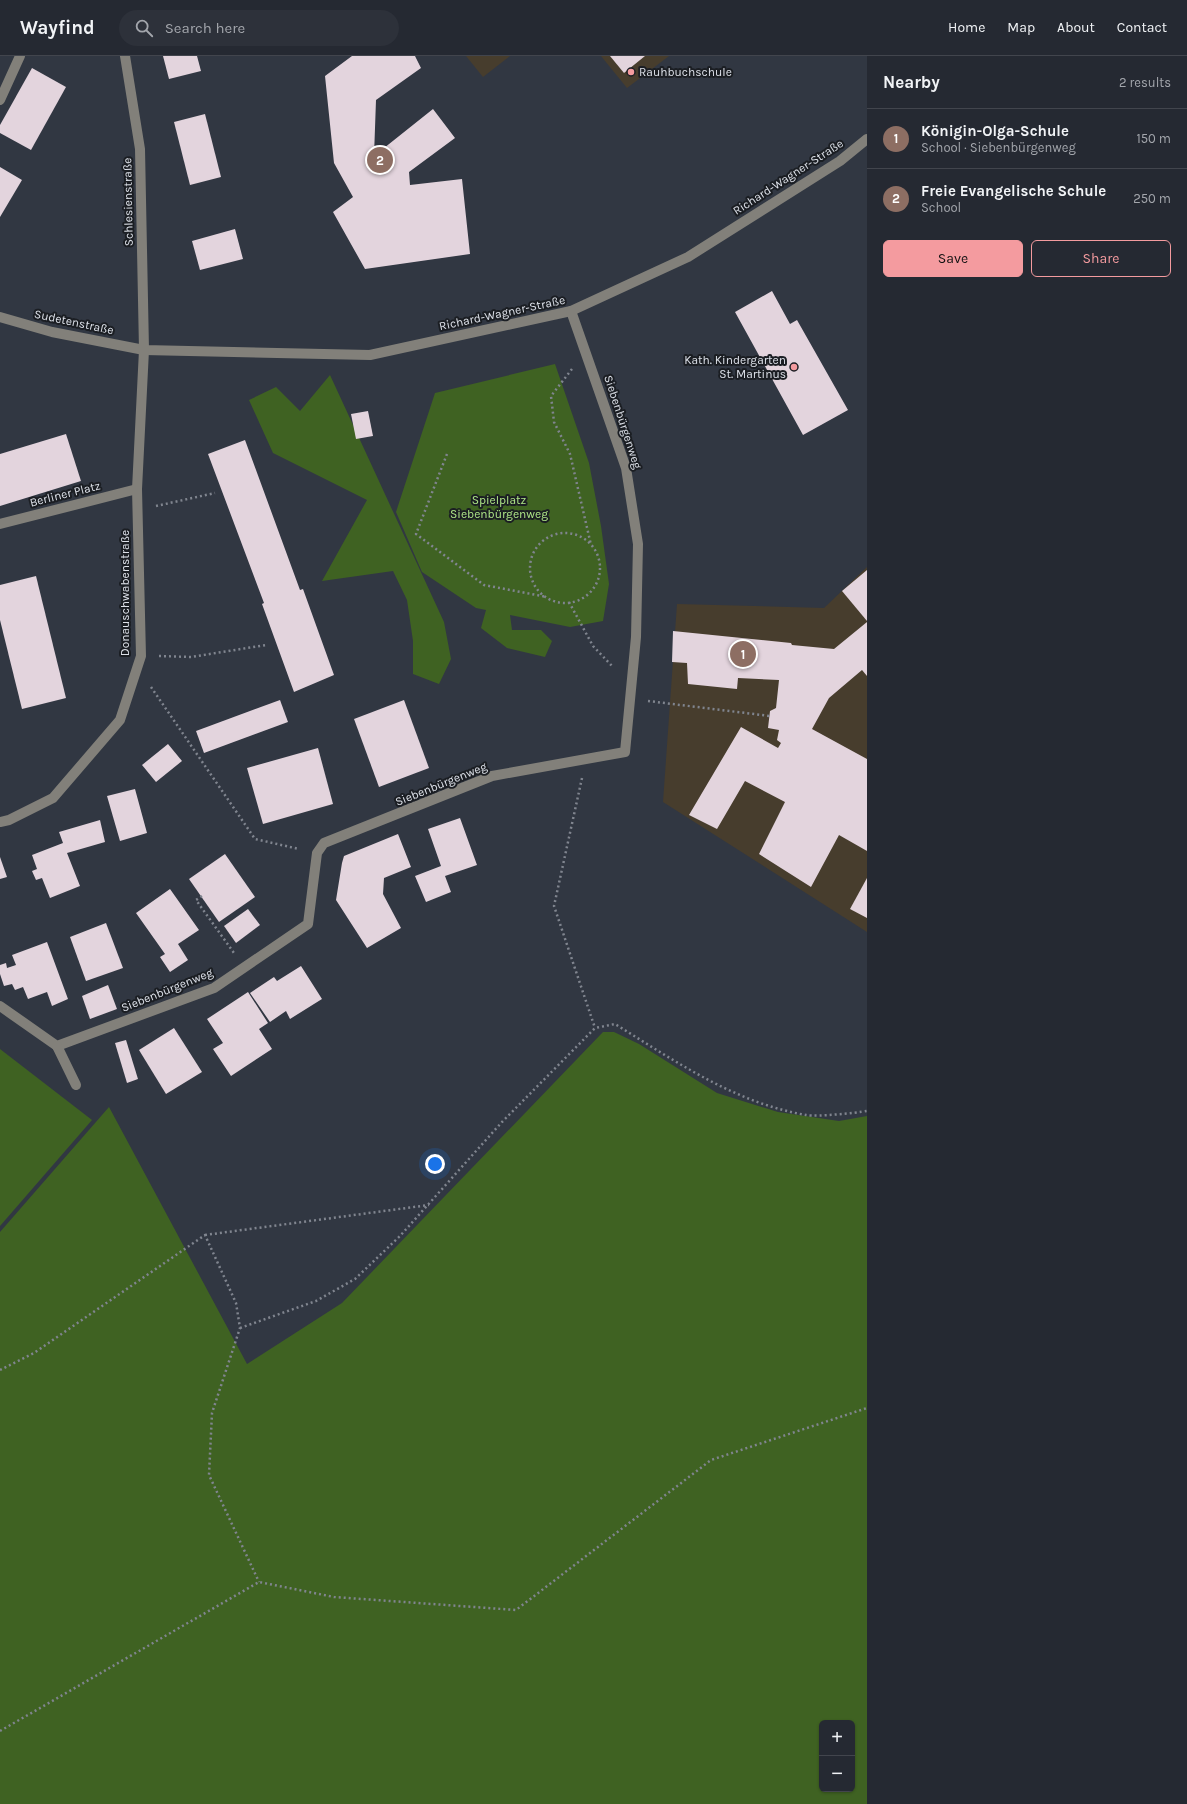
<!DOCTYPE html>
<meta charset="utf-8">
<style>
body{margin:0;font-family:Karla,sans-serif;background:#2d313a;color:#f1f3f6}
.controls{position:absolute;right:12px;bottom:12px;display:grid;overflow:hidden;border-radius:6px;box-shadow:0 1px 3px #0004}
.controls button{width:36px;height:36px;display:grid;place-items:center;padding:0;border:0;border-bottom:1px solid #42454d;background:#252932;color:#f1f3f6;font:20px sans-serif}
.you{position:absolute;left:435px;top:1108px;width:14px;height:14px;margin:-10px;border:3px solid #fff;border-radius:50%;background:#1a73e8;box-shadow:0 0 0 6px #1a73e833}
.badge{display:grid;place-items:center;width:26px;height:26px;border-radius:50%;background:#f49b9f;color:#fff;font-size:13px;font-weight:700}
.pin{position:absolute;translate:-50% -50%;border:2px solid #fff;box-shadow:0 1px 4px #0006}
.list{margin:0;padding:0;list-style:none}
h2{display:flex;justify-content:space-between;align-items:center;height:52px;margin:0;padding:0 16px;font-size:17px}
h2 small{font-size:13px;font-weight:400;color:#a3a6ac}
.list li{display:grid;grid-template-columns:26px 1fr auto;gap:12px;align-items:center;box-sizing:border-box;height:60px;padding:0 16px;border-top:1px solid #42454d}
.list b{display:block;font-size:15px;white-space:nowrap}
.list p{margin:0;font-size:13px;white-space:nowrap;color:#a3a6ac}
.list em{font-size:13px;font-style:normal;color:#a3a6ac}
.actions{display:flex;gap:8px;padding:12px 16px}
.actions a{flex:1;padding:9px 0;border:1px solid #f49b9f;border-radius:6px;text-align:center;font-size:14px;color:#f49b9f}
.actions .main{background:#f49b9f;color:#111}
.icon{flex:none;width:22px;height:22px;fill:none;stroke:currentColor;stroke-width:2;stroke-linecap:round;stroke-linejoin:round}
.map{position:relative;flex:none;width:867px;height:1748px;overflow:hidden}
header{display:flex;align-items:center;gap:24px;box-sizing:border-box;height:56px;padding:0 20px;background:#252932;border-bottom:1px solid #42454d}
header strong{font-size:19px}
nav{display:flex;gap:22px;margin-inline-start:auto;font-size:14px}
.search{width:280px;height:36px;background:#2d313a;display:flex;align-items:center;gap:10px;box-sizing:border-box;padding:0 14px;border-radius:22px;color:#a3a6ac;font-size:15px}
main{display:flex}
aside{flex:1;background:#252932}
.map>svg:first-child{display:block}
</style>
<header>
<strong>Wayfind</strong>
<div class="search"><svg class="icon" aria-label="search" viewBox="0 0 24 24"><circle cx="10" cy="10" r="6"/><path d="M15 15l6 6"/></svg>Search here</div>
<nav><a>Home</a><a>Map</a><a>About</a><a>Contact</a></nav>
</header>
<main>
<div class="map">
<svg width="867" height="1748" viewBox="0 0 867 1748">
<rect width="100%" height="100%" fill="#313742"/>
<g fill="#473d2d">
<path d="M466 0H510L483 21Z"/>
<path d="M601 0H669L627 32Z"/>
<path d="M867 511V876L663 746 677 548 824 552Z"/>
</g>
<g fill="#3f6222" fill-rule="evenodd">
<path d="M555 308 589 407 601 470 609 528 603 565 570 571 510 559 512 574H541L552 585 545 601 507 592 481 572 486 554 476 552 422 516 396 456 435 337Z"/>
<path d="M330 319 444 566 451 603 439 628 413 618V585L407 544 393 515 322 525 367 444 273 397 249 344 276 331 300 355Z"/>
<path d="M603 976H614L639 988 717 1037 778 1056 839 1065 867 1060V1748H0V1176L109 1051 247 1308 342 1247ZM822 1667H852V1733H822Z"/>
<path d="M0 993 92 1064 0 1170Z"/>
</g>
<g fill="#e3d4dd">
<path d="M163 0H197L201 15 169 23Z"/>
<path d="M352 0H415L421 12 376 44 374 100 433 53 455 82 409 116 410 129 462 123 470 198 365 213 333 156 353 141 334 107 325 20Z"/>
<path d="M610 0H645L624 17Z"/>
<path d="M32 12 66 31 31 94 0 77V69Z"/>
<path d="M205 58 221 121 190 129 174 66Z"/>
<path d="M0 111 22 124 0 161Z"/>
<path d="M235 173 243 203 200 214 192 185Z"/>
<path d="M772 235 790 268 797 264 848 354 803 379 735 256Z"/>
<path d="M368 355 373 380 356 383 351 358Z"/>
<path d="M66 378 81 425 0 450V398Z"/>
<path d="M245 384 300 534 303 533 334 619 294 636 262 548 264 547 208 398Z"/>
<path d="M867 514V565L842 535Z"/>
<path d="M36 520 66 642 22 653 0 564V529Z"/>
<path d="M867 566V620L862 614 829 642 812 673 867 703V795L839 779 811 831 759 798 785 746 745 725 717 773 689 759 741 671 778 692 781 687 777 684 779 674 768 672 770 655 776 652 779 624 738 622 737 633 688 628 687 607 672 606 673 575 791 587 792 589 834 593Z"/>
<path d="M280 644 288 666 204 697 196 675Z"/>
<path d="M404 644 429 712 379 731 354 663Z"/>
<path d="M168 688 182 705 156 726 142 709Z"/>
<path d="M318 692 333 748 263 768 247 712Z"/>
<path d="M135 733 147 777 120 785 107 740Z"/>
<path d="M460 762 477 809 445 820 451 836 426 846 415 820 441 810 428 773Z"/>
<path d="M100 764 105 786 67 797 80 830 50 842 42 822 36 824 32 815 37 813 32 799 63 787 59 776Z"/>
<path d="M398 778 411 811 384 822 383 838 401 872 367 892 336 844 342 807 344 800Z"/>
<path d="M225 798 255 841 219 866 189 823Z"/>
<path d="M0 801 7 821 0 823Z"/>
<path d="M867 822V862L850 853Z"/>
<path d="M170 833 199 874 178 888 188 904 170 916 160 901 165 898 136 857Z"/>
<path d="M248 853 260 869 236 887 224 870Z"/>
<path d="M106 867 123 912 86 925 70 881Z"/>
<path d="M47 886 68 943 52 950 47 936 28 943 23 931 15 934 12 928 4 930 0 918V909L6 907 7 912 16 909 12 899Z"/>
<path d="M301 910 322 943 290 963 286 955 270 966 250 937 274 921 277 925Z"/>
<path d="M108 929 117 953 90 963 82 940Z"/>
<path d="M248 936 268 967 259 973 272 993 231 1020 213 993 223 987 207 963Z"/>
<path d="M174 972 202 1016 166 1038 139 994Z"/>
<path d="M126 984 138 1023 127 1027 115 987Z"/>
</g>
<g fill="none" stroke-linecap="round" stroke-linejoin="round">
<g stroke="#80858f" stroke-width="2.5" stroke-dasharray="2 3" stroke-linecap="butt">
<path d="M572 313 551 340 554 366 570 398 591 489"/>
<path d="M447 398 416 478 484 529 547 541"/>
<path d="M156 450 215 437"/>
<circle cx="565" cy="512" r="35"/>
<path d="M569 546 593 590 613 611"/>
<path d="M159 600 191 601 266 589"/>
<path d="M151 631 255 783 299 793"/>
<path d="M648 645 770 660"/>
<path d="M582 722 554 850 595 972"/>
<path d="M202 840 196 844 234 897"/>
<path d="M205 1179 429 1149"/>
<path d="M240 1272 316 1245 355 1223 400 1180 502 1066 595 972 615 968C675 1005 735 1047 806 1059 817 1061 855 1057 867 1055"/>
<path d="M0 1314 34 1297 205 1179 236 1247 240 1272 212 1357 209 1419 259 1526"/>
<path d="M0 1675 259 1526 334 1541 516 1554 711 1404 867 1352"/>
</g>
<g stroke="#82807a" stroke-width="10">
<path d="M0 44 20 0"/>
<path d="M0 261 52 276 144 294 370 299 571 255 688 201 840 105 867 83"/>
<path d="M0 468 137 433"/>
<path d="M0 766 9 764 53 742 120 664 141 600 137 433 144 294 140 93 125 0"/>
<path d="M0 950 57 990 214 932 308 868 317 797 324 787 492 720 625 696 636 581 638 488 626 412 571 255"/>
<path d="M57 990 76 1029"/>
</g>
</g>
<g fill="#f49b9f" stroke="#1b1e23" stroke-width="1.5">
<circle cx="631" cy="16" r="4"/>
<circle cx="794" cy="311" r="4"/>
</g>
<g text-anchor="middle" stroke-width="4" stroke-linejoin="round" paint-order="stroke">
<g font-size="12" fill="#dde1e9" stroke="#1b1e23" text-anchor="start">
<text x="639" y="20">Rauhbuchschule</text>
<text x="786" y="308" text-anchor="end">Kath. Kindergarten<tspan x="786" dy="14">St. Martinus</tspan></text>
</g>
<g font-size="12" fill="#dde1e9" stroke="#1b1e23">
<text transform="translate(788 121) rotate(-33)" y="4">Richard-Wagner-Straße</text>
<text transform="translate(128 146) rotate(-91)" y="4">Schlesienstraße</text>
<text transform="translate(502 257) rotate(-12)" y="4">Richard-Wagner-Straße</text>
<text transform="translate(74 266) rotate(12)" y="4">Sudetenstraße</text>
<text transform="translate(623 366) rotate(72)" y="4">Siebenbürgenweg</text>
<text transform="translate(65 438) rotate(-14)" y="4">Berliner Platz</text>
<text transform="translate(125 537) rotate(-90)" y="4">Donauschwabenstraße</text>
<text transform="translate(441 728) rotate(-22)" y="4">Siebenbürgenweg</text>
<text transform="translate(167 934) rotate(-22)" y="4">Siebenbürgenweg</text>
</g>
<g font-size="12" fill="#afe787" stroke="#1b1e23">
<text x="499" y="448">Spielplatz<tspan x="499" dy="14">Siebenbürgenweg</tspan></text>
</g>
</g>
</svg>
<div class="controls">
<button>+</button>
<button>−</button>
</div>
<div class="you"></div>
<div class="pin badge" style="left:743px;top:598px;background:#8d6e63">1</div>
<div class="pin badge" style="left:380px;top:104px;background:#8d6e63">2</div>
</div>
<aside>
<h2>Nearby<small>2 results</small></h2>
<ul class="list">
<li><span class="badge" style="background:#8d6e63">1</span><div><b>Königin-Olga-Schule</b><p>School · Siebenbürgenweg</p></div><em>150 m</em></li>
<li><span class="badge" style="background:#8d6e63">2</span><div><b>Freie Evangelische Schule</b><p>School</p></div><em>250 m</em></li>
</ul>
<div class="actions"><a class="main">Save</a><a>Share</a></div>
</aside>
</main>
